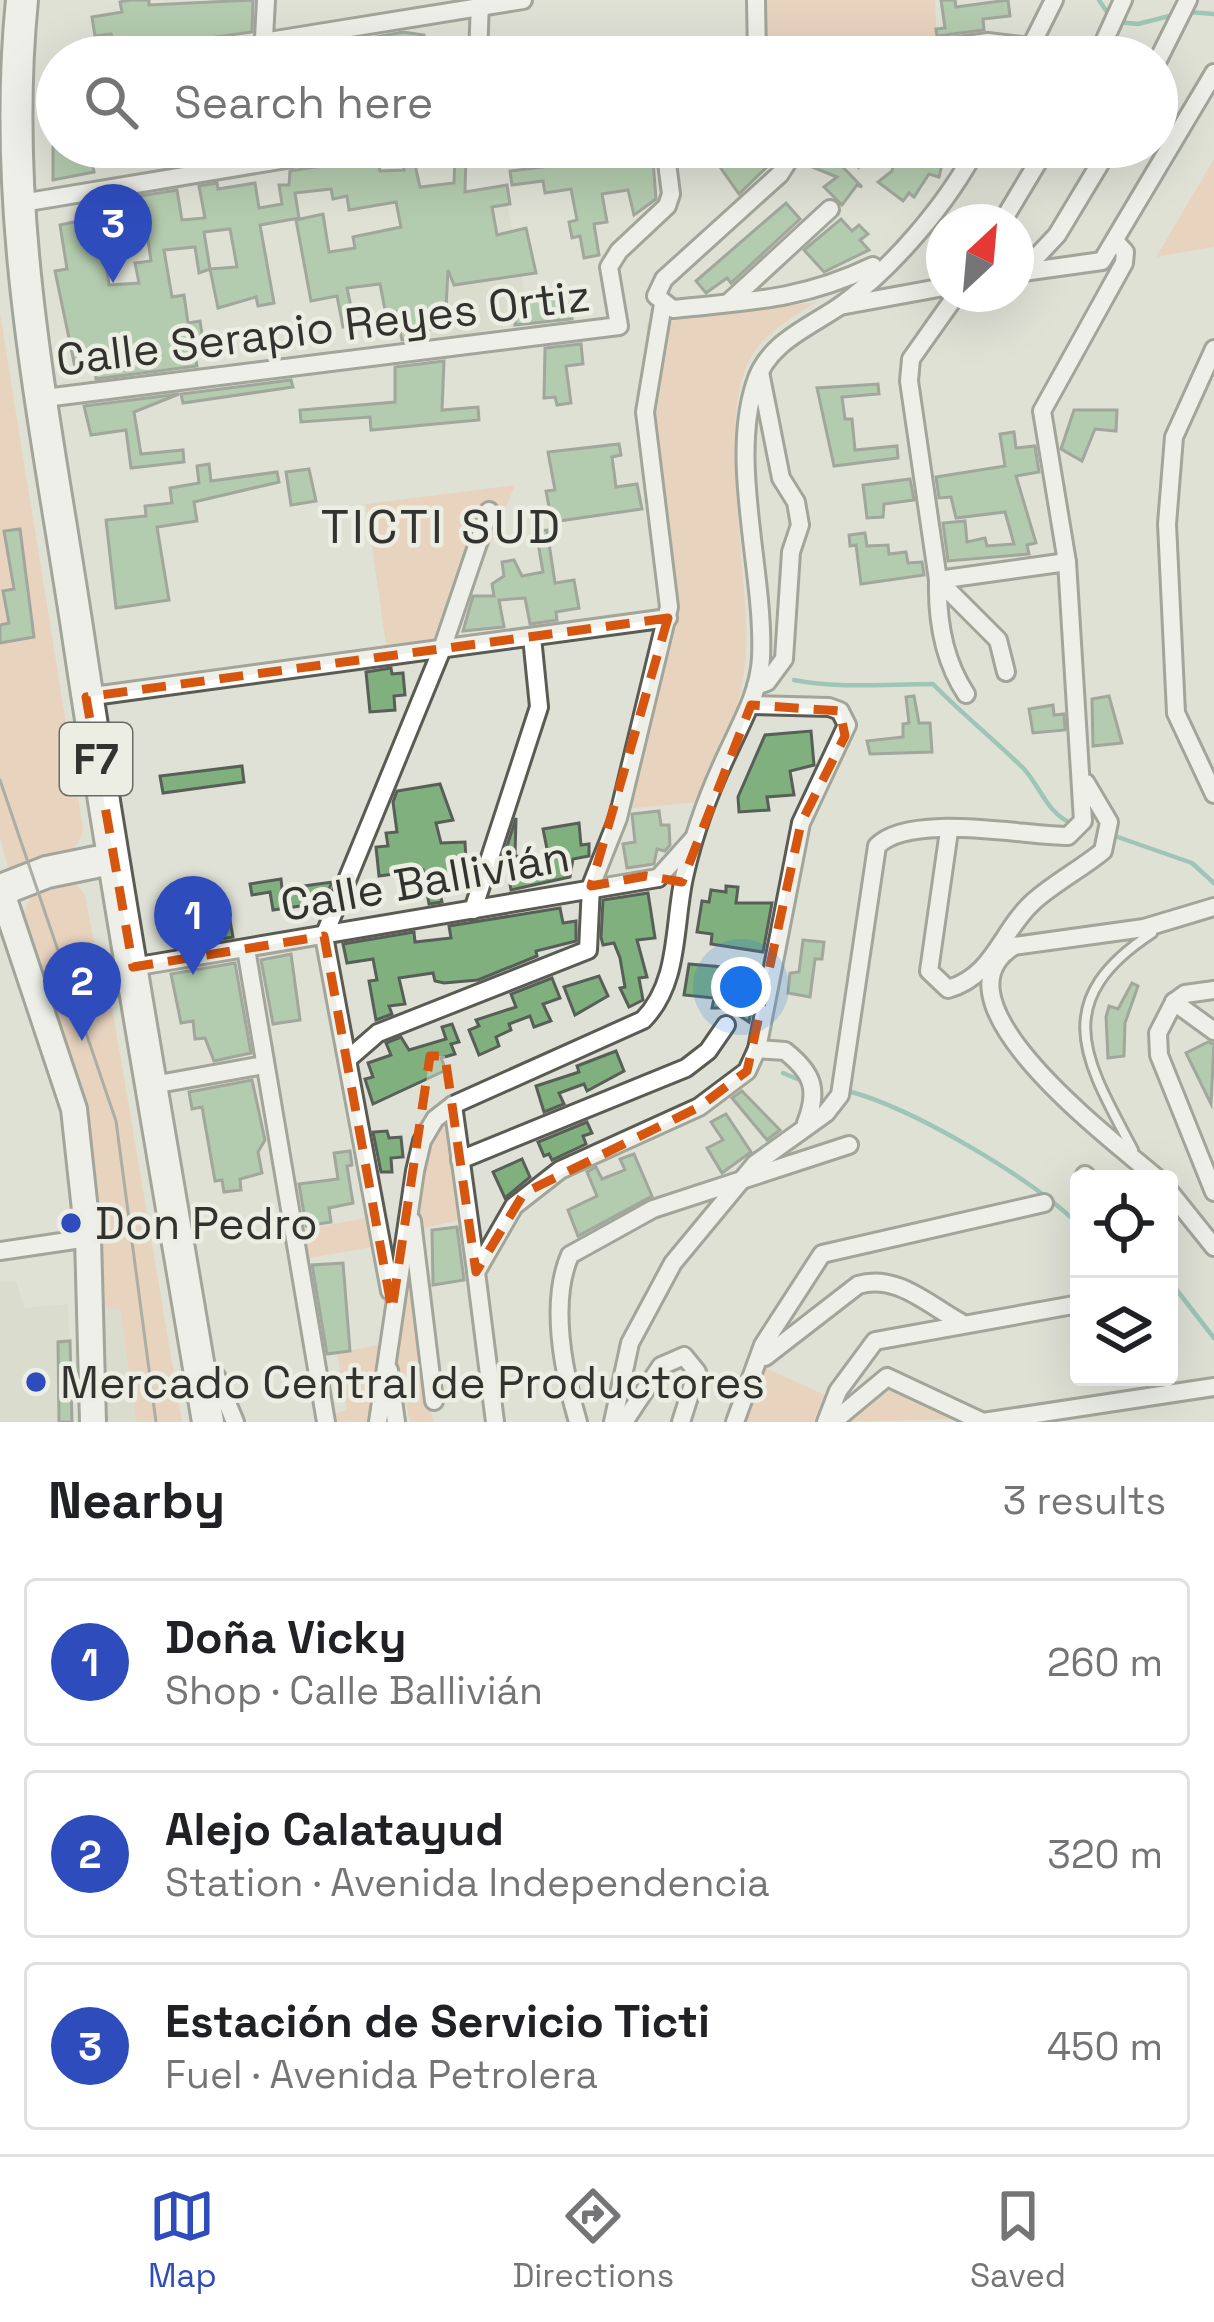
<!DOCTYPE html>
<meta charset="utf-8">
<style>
body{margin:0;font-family:"Space Grotesk",sans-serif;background:#f2f2f2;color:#202124}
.controls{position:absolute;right:36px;bottom:36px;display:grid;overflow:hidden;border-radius:12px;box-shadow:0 12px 48px #0002}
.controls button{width:108px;height:108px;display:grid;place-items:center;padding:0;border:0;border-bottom:3px solid #e0e0e0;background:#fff;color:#202124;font:60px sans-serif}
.compass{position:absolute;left:926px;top:204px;width:108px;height:108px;border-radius:50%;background:#fff;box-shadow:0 12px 48px #0002;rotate:26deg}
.you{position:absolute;left:741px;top:987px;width:42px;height:42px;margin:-30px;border:9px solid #fff;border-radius:50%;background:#1a73e8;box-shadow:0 0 0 18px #1a73e833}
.badge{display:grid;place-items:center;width:78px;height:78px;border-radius:50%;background:#2e4cbc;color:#fff;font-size:39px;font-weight:700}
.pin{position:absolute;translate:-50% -99px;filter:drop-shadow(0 3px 6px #0008)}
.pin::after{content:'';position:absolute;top:63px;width:42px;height:36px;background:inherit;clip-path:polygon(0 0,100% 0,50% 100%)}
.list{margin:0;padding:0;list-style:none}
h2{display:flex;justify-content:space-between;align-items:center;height:156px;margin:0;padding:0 48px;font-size:51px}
h2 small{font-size:39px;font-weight:400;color:#757577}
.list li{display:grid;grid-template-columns:78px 1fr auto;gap:36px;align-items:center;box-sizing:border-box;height:168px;margin:0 24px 24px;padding:0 24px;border:3px solid #e0e0e0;border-radius:12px}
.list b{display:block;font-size:45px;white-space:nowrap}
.list p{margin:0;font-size:39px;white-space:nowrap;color:#757577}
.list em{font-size:39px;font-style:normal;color:#757577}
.icon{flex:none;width:66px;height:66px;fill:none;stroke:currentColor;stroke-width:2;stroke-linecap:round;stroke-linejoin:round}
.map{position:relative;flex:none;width:1214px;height:1422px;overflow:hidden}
.search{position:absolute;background:#fff;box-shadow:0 12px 48px #0002;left:36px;right:36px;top:36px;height:132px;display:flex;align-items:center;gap:30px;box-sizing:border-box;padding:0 42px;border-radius:66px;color:#757577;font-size:45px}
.sheet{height:732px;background:#fff}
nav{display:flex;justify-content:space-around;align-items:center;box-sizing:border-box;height:168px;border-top:3px solid #e0e0e0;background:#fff;font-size:33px;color:#757577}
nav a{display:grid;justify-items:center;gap:6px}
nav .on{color:#2e4cbc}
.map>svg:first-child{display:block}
</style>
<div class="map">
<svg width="1214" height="1422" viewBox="0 0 1214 1422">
<rect width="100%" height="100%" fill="#dfe1d6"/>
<g fill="#d4d6c4">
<path d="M504 188 531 323 422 341 395 204Z"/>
<path d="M16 1280 24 1308 68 1304 72 1422H0V1282Z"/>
<path d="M102 1308H120L136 1422H105Z"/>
</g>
<g fill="#f4c2a4">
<path d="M763 0H935L937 40 838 57H764Z"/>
<path d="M1214 159V247L1156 257Z"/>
<path d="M817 302C794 316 768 331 753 354 714 413 751 579 746 654 743 705 722 756 699 802L624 809 679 608 646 324Z"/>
<path d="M0 313 83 829C77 864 38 865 9 872L0 838Z"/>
<path d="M515 485 452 637 386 645 366 504Z"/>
<path d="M73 880 85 895 103 989 111 1000 182 1422H136L120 1309 102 1308 88 1140 20 919 34 891Z"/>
<path d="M441 1123 448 1124 464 1219 420 1229C410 1195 422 1153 441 1123Z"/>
<path d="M371 1217 377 1246 305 1259 300 1230Z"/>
<path d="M409 1235 426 1394 434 1422H410L394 1347Z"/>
<path d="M388 1343 380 1422H332L331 1415 347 1410 337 1353Z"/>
<path d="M764 1367 825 1395 813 1422H739Z"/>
<path d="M889 1384 964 1419 840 1422Z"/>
</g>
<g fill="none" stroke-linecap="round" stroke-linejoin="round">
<g stroke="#50a38e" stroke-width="4.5">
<path d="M1099 0 1109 15"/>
<path d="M1188 12 1214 14"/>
<path d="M1118 22 1138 24 1177 14"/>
<path d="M794 680C838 689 887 684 933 684 962 714 995 740 1024 769 1040 786 1047 814 1073 824"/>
<path d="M1112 835 1192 863 1214 883"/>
<path d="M783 1073 807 1083"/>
<path d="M848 1091C915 1109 1031 1178 1079 1225"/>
<path d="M1169 1280 1214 1338"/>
</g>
</g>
<g fill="#7fb07e" stroke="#585f58" stroke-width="3" fill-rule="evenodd">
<path d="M130 0H149V5L253 0 252 32 165 44 166 53 159 57H147V49L117 54 111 34 95 36 92 17 122 12 120 2Z"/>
<path d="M941 0H955L956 7 1008 0 1010 16 983 19 984 30 937 36 936 29 945 28Z"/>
<path d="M403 32 424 35V57H377L376 37Z"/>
<path d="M53 147H110L111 159 92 162 94 172 53 180Z"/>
<path d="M144 147H235L236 154 144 159Z"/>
<path d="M411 147 420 187 454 183 455 154H466L465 192 507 185 510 204 492 207 497 235 526 228 536 273 454 285 448 270 445 327 412 332 413 339 402 340 396 312 386 315 380 284 347 288 355 325 343 327 337 296 311 301 296 220 323 214 329 252 355 248 353 237 401 227 396 202 349 210 347 196 333 199 331 189 295 193 299 218 260 225 274 303 258 306 256 297 218 308 210 269 199 273 195 247 164 250 172 297 184 295 188 323 200 321 205 353 195 354 197 366 96 379 95 364 75 367 55 271 67 269 60 225 125 211 122 199 177 190 182 220 205 218 199 186 217 183 218 189 255 183 259 208 282 204 279 185H289L290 171 360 160 376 151 380 171 404 170 401 148ZM230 229 237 267 210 269 204 232ZM148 240 151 261 135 263 139 283 109 285 104 247Z"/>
<path d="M555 147 569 151 652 147 656 199 634 215 628 190 602 194 607 222 594 224 599 255 584 258 580 236 572 238 569 222 577 220 571 189 545 193 543 181 512 185 510 171 559 165Z"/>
<path d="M678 147H758L773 161 739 194 715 160 680 164Z"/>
<path d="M813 147 858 149V167L845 157 839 163 862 187 857 185 842 205 824 187 837 177 810 166Z"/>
<path d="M897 147H950L959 150 951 162 943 160 939 177 929 174 914 197 909 193 903 201 878 182 892 171Z"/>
<path d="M786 203 800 219 731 283 727 278 706 293 696 281Z"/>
<path d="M841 219 852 231 859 225 868 234 860 240 869 250 824 272 804 250Z"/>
<path d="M555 291 558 305 572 304V319L515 325 518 298Z"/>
<path d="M581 344 583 364 566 366 571 403 557 405 555 397 544 398 545 348Z"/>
<path d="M444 361 442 410 478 407 479 420 371 430 370 417 301 422 300 410 395 402V367Z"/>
<path d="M291 380 293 387 183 403 181 394Z"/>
<path d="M878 384 879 394 842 397 845 419H852L855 450 897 446 898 458 834 466 817 388Z"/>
<path d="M179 394 134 412 141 454 183 450 184 462 131 468 126 430 91 435 84 406Z"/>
<path d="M1074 410H1117L1116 431 1095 429 1082 461 1061 449Z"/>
<path d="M1014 432 1016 448 1035 446 1039 472 1016 476 1036 543 1027 545 1029 554 948 561 943 523 965 521 967 542 985 538 987 546 1014 544 1005 512 956 518 951 497 939 498 936 477 1005 466 1000 434Z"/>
<path d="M619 444 621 455 612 457 616 487 637 484 642 509 552 522 546 491 555 490 548 452Z"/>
<path d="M209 464 211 481 277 472 279 482 194 502 197 521 157 527 169 600 116 608 106 520 146 516 145 506 172 503 170 488 199 483 197 466Z"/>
<path d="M309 469 316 501 291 505 286 472Z"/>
<path d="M910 479 914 500 884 504 883 517 867 518 863 485Z"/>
<path d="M20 529 34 637 0 643V625L9 623 3 591 14 589 4 531Z"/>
<path d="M547 530 555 583 574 580 579 608 556 612 557 620 530 624 525 598 499 600 504 627 463 631 473 596H494L492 584 504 576 502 562 514 560 522 576 543 572 536 531Z"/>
<path d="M865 533 867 546 888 545 889 554 906 552 908 563 922 562 924 575 861 584 856 545 850 546 849 535Z"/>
<path d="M391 668 392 674 403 673 405 695 394 696 395 710 370 712 366 672Z"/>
<path d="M914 696 919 723H930L932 752 870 754 867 741 903 737V724L909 723 906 697Z"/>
<path d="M1109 696 1122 743 1093 746 1092 699Z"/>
<path d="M1053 705 1054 715 1064 714 1065 730 1033 733 1029 709Z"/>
<path d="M811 731 814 765 790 771 794 795 767 797 769 810 739 812 738 797 765 735Z"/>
<path d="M242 766 244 782 163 793 160 776Z"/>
<path d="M440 784 453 820 436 823 441 843 465 842 466 861 475 862 469 881 464 880 466 889 440 893 442 902 429 904 423 870 379 876 376 847 388 846 386 833 397 832 393 802 397 791Z"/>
<path d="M659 811 661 825H669L670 845 665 851 657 849 654 864 627 868 623 844 635 842 632 814Z"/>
<path d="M516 818 515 856 549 859 543 829 579 823 581 845 589 844V856L573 859 570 877 511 890 507 868H500Z"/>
<path d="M281 879 282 889 332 882 328 892 313 895 314 904 273 910 270 892 252 895 250 884Z"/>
<path d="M726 886 738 887 736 903H772L763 952 711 944 712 934 697 932 702 901 709 902 711 890 726 892Z"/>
<path d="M217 889 221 916 229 915 233 937 187 945 184 923 167 925 164 899Z"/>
<path d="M648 893 655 938 637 940 647 977 639 978 643 1000 629 1007 620 988 625 987 620 958 614 943 603 945 601 937 603 900Z"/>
<path d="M560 908 563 923 576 921V941L536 951 537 956 478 980 444 983 435 981 433 973 399 978 405 1004 389 1006 392 1014 376 1020 369 981 377 980 373 959 347 963 343 944 414 932 415 942 451 938 449 926Z"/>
<path d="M803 940 824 942 822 959H815L810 997 788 993 790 973 799 972Z"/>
<path d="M291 954 300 1020 273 1024 261 960Z"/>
<path d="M235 963 251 1053 214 1061 205 1038 195 1039 193 1021 181 1023 171 974Z"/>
<path d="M689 964 759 970 749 1022 727 1008H712L714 998 684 995Z"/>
<path d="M599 976 608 996 575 1015 564 987Z"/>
<path d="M552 978 560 998 543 1004 551 1021 534 1027 530 1016 509 1024 511 1030 496 1037 499 1046 479 1055 469 1030 479 1026 476 1020 516 1007 511 994Z"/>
<path d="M1132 983 1138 986 1125 1023 1124 1056 1108 1058 1106 1017 1109 1006 1118 1009Z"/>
<path d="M452 1024 459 1042 451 1044 455 1054 441 1058 446 1070 373 1104 365 1079 373 1077 368 1063 391 1055 386 1043 401 1037 409 1050 446 1039 442 1027Z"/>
<path d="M1208 1042 1214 1044 1211 1104 1186 1053Z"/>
<path d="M616 1051 624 1071 587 1091 584 1084 559 1093 564 1104 544 1112 536 1086 579 1072 577 1066Z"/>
<path d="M252 1080 265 1140 258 1152 262 1173 240 1179 241 1190 224 1192 222 1180 215 1181 202 1107 192 1109 189 1092Z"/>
<path d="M742 1091 780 1130 767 1140 732 1098Z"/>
<path d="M726 1114 751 1152 722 1173 707 1148 723 1140 711 1122Z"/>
<path d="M587 1122 592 1133 583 1136 586 1144 552 1160 549 1154 544 1156 538 1142Z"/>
<path d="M387 1131 389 1138 401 1137 403 1157 391 1158 392 1172H381L373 1132Z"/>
<path d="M350 1151 352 1165 347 1166 353 1203 329 1208 331 1222 306 1226 299 1184 338 1179 334 1153Z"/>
<path d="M634 1154 652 1196 578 1236 568 1210 597 1196 587 1172 596 1167 602 1179 625 1170 620 1159Z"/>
<path d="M522 1159 530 1177 505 1198 493 1172Z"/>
<path d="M457 1227 464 1280 433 1285 432 1230Z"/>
<path d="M343 1263 350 1351 327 1354 312 1265Z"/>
<path d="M70 1341 72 1422H59L58 1342Z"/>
</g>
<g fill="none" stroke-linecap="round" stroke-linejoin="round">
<g stroke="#5a5b52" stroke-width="14">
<path id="lane" d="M1133 1150C1086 1061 1047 1002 1152 933"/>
</g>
<g stroke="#5a5b52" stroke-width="22">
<g id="street">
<path d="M756 0 757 57"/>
<path d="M263 42 523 0"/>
<path d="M1026 56 1054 0"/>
<path d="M263 57 266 0"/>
<path d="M478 57 480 1"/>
<path d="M882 57 988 42 1031 47"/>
<path d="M1097 57 1123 0"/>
<path d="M1157 62 1188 0"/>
<path d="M797 147 780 174 664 279 656 296 673 309C750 301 802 300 873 266"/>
<path d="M16 204 358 147"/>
<path d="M1002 222 1047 147"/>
<path d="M1023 271 1057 235 1110 147"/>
<path d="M1016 273 1102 261 1214 73"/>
<path d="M957 294 911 359 909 381 938 580C937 620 944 661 966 694"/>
<path d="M728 303 830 209"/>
<path d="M840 306 944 287"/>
<path d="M1214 349 1174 437 1167 524 1176 713 1214 794"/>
<path d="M37 399 619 326 609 267 619 251 667 206 671 194 665 147"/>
<path d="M938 580 1067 562"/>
<path d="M938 580 998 640 1006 672"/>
<path d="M756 686 767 682 784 659 791 552 800 525 796 502 781 478 760 372"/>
<path d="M86 697 668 618"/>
<path d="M949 831 929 971 948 989C994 976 1001 931 1033 902 1054 883 1081 869 1103 851L1109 822 1086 783"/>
<path d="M658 878 693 839"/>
<path d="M473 910 539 707 532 637"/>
<path d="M246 949 326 1422"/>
<path d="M133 967 658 878"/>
<path d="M1174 1002 1158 1033 1159 1055 1214 1192"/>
<path d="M1174 1002 1214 1031"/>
<path d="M1174 1002 1185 994 1214 990"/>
<path d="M757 1049 785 1051C813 1073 819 1090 806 1123"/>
<path d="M348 1059 378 1033 588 950 591 886 618 818 669 607 645 412 663 304"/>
<path d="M153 1085 264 1065"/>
<path d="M453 1105 476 1271"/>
<path d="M460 1160 686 1068 708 1051 726 1025"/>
<path d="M1085 1175 1089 1179"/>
<path d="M1158 1179C1117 1143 924 1001 1014 946L1144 928 1214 907"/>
<path d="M1169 1191 1214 1247"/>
<path d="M412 1221 434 1401"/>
<path d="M0 1251 88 1238"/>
<path d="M390 1291 324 936 442 649 489 511"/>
<path d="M765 1357 858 1285C896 1273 929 1305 960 1322"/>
<path d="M199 1364 216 1376 235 1422"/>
<path d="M389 1370 396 1422"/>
<path d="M378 1422 415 1171 422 1141 435 1119 453 1105 643 1020C681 982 673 922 685 873 694 833 710 790 728 752 742 721 759 693 761 658 765 574 729 464 755 384 767 343 808 328 840 306 892 269 948 203 977 147"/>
<path d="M495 1422 476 1272 514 1206 560 1170 699 1107 747 1071 757 1049 801 823 847 725 840 711 829 707 751 705"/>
<path d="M578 1422C564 1374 549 1303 570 1255L653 1209 849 1145"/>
<path d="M613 1422 630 1343 673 1263 755 1164 826 1113 840 1095 877 846C910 812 1025 836 1068 836L1083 821 1067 562 1042 411 1124 263 1125 252 1115 241"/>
<path d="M624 1422 661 1366 684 1356 697 1372 681 1422"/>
<path d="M735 1422 763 1345 822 1254 1044 1203"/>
<path d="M826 1422 838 1391 875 1341 1079 1304"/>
<path d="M833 1422 887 1377 983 1422 1214 1387"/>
</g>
</g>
<g stroke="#5a5b52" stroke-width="30">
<path id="secondary" d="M0 887 74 1109 88 1238 93 1422"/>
</g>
<g stroke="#5a5b52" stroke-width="36">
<g id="highway">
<path d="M22 0C0 219 47 426 79 641 118 902 165 1162 208 1422"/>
<path d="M1 890 47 872 96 862"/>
</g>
</g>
<use href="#lane" stroke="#fff" stroke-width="8"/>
<use href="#street" stroke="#fff" stroke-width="16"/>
<use href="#secondary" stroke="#fff" stroke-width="24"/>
<use href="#highway" stroke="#fff" stroke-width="30"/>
<path stroke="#6e6f69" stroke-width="3" d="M0 780 116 1121 156 1422"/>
</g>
<path d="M0 0H1214V1422H0ZM668 618 591 886 646 876 682 882 751 705 840 711 845 736 801 823 747 1071 699 1107 524 1193 476 1272 445 1056H430L392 1310 324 936 133 967 86 697Z" fill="#dfe1d6" fill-opacity=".55" fill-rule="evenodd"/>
<path fill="none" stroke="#d6550f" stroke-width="9" stroke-dasharray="24 15" stroke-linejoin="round" d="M668 618 591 886 646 876 682 882 751 705 840 711 845 736 801 823 747 1071 699 1107 524 1193 476 1272 445 1056H430L392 1310 324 936 133 967 86 697Z"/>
<g fill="#2e4cbc" stroke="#eceee3" stroke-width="4.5">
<circle cx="71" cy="1223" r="12"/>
<circle cx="36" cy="1382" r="12"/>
</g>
<g text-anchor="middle" stroke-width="9" stroke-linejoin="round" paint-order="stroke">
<rect fill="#eceee3" stroke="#6a6a64" stroke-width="3" x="60" y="723" width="72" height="72" rx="9"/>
<g font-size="42" font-weight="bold" fill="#32322e">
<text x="96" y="774">F7</text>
</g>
<g font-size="45" fill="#32322e" stroke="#eceee3">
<text transform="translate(323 327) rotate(-7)" y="16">Calle Serapio Reyes Ortiz</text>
<text transform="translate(425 880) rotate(-10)" y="16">Calle Ballivián</text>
</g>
<g font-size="45" fill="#32322e" stroke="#eceee3" text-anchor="start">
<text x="95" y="1239">Don Pedro</text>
<text x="60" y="1398">Mercado Central de Productores</text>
</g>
<g font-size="48" letter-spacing="3" fill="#32322e" stroke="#eceee3">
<text x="442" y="543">TICTI SUD</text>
</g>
</g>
</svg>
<div class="controls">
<button><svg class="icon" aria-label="locate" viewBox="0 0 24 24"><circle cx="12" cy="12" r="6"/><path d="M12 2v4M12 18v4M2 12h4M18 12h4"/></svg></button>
<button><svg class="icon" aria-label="layers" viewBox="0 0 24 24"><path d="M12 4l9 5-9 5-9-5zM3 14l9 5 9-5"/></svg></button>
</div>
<svg class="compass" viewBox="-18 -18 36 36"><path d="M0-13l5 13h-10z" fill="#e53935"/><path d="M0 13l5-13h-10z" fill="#757577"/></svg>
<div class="you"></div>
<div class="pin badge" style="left:193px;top:975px">1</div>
<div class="pin badge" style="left:82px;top:1041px">2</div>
<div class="pin badge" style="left:113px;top:283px">3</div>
<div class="search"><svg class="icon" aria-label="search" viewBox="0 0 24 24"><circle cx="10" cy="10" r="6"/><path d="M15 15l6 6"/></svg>Search here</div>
</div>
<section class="sheet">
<h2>Nearby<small>3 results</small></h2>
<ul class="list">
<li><span class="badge">1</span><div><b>Doña Vicky</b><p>Shop · Calle Ballivián</p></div><em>260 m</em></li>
<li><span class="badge">2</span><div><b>Alejo Calatayud</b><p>Station · Avenida Independencia</p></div><em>320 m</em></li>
<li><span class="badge">3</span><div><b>Estación de Servicio Ticti</b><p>Fuel · Avenida Petrolera</p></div><em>450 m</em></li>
</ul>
</section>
<nav>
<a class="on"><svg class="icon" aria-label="map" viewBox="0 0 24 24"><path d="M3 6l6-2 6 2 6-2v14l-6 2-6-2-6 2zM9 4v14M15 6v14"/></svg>Map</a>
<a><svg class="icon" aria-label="directions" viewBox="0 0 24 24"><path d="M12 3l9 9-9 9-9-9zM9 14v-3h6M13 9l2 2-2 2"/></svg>Directions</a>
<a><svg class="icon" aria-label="saved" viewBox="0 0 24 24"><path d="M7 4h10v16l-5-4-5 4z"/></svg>Saved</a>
</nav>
